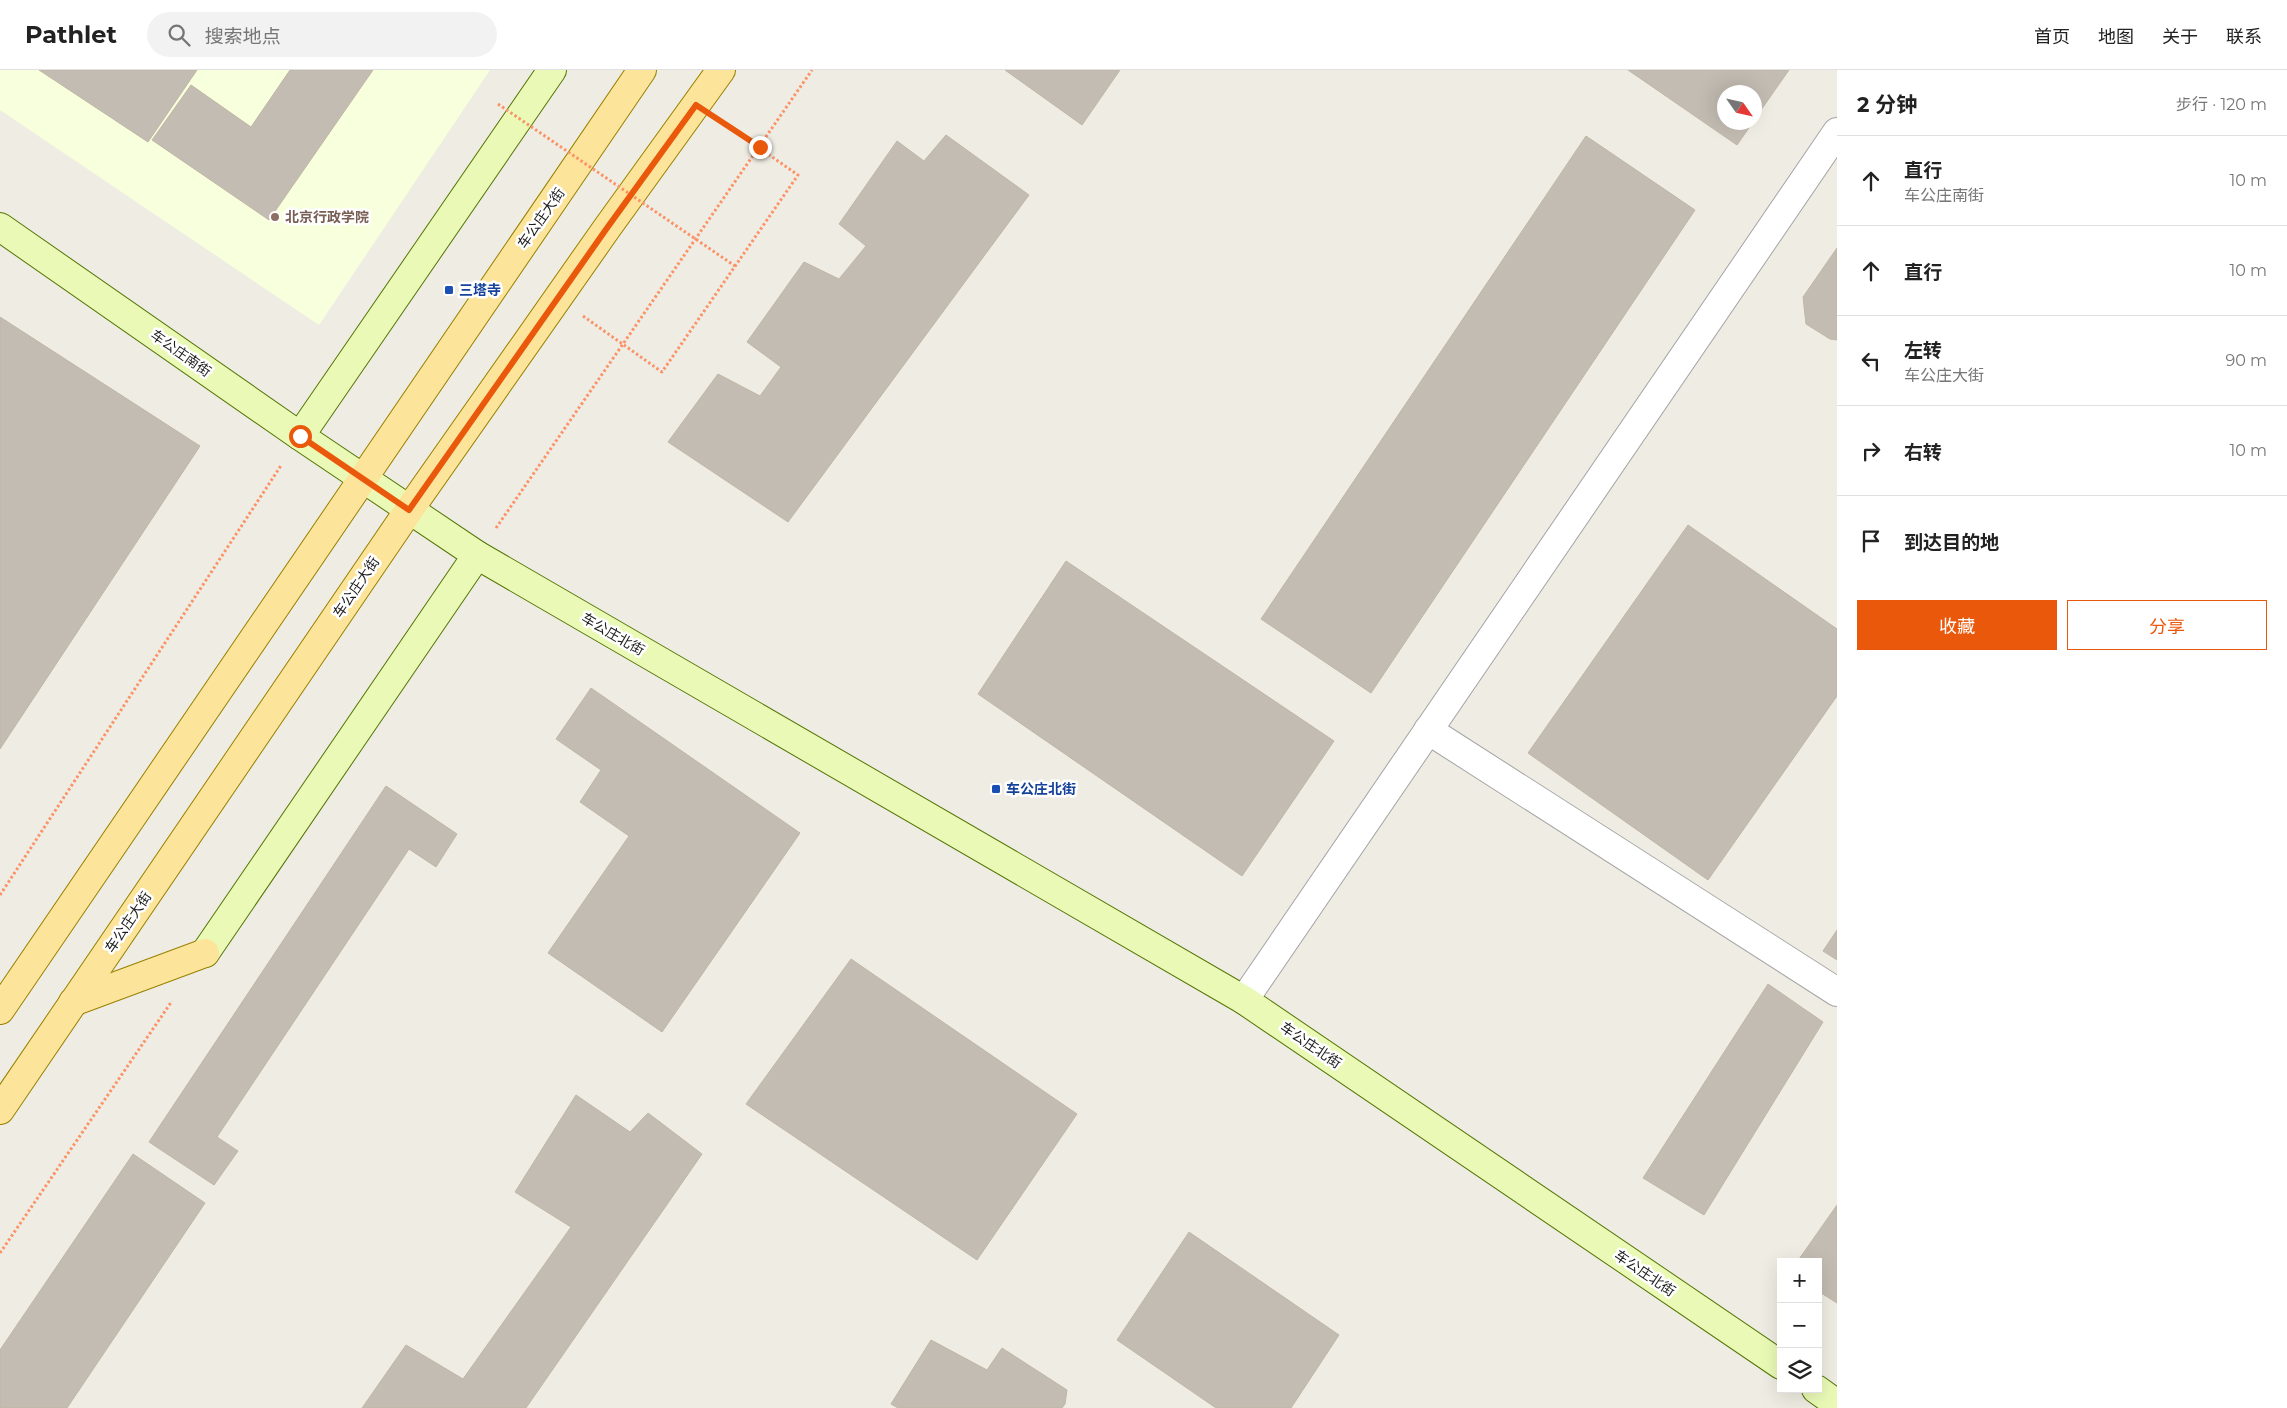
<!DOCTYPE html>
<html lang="zh">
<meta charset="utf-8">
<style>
body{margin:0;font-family:Montserrat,"Noto Sans SC",sans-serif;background:#f2f2f2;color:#222}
.controls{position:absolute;right:15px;bottom:15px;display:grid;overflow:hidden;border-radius:0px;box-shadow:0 5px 20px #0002}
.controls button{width:45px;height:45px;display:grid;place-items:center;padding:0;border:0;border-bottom:1px solid #e0e0e0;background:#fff;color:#222;font:25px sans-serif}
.compass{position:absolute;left:1717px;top:15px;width:45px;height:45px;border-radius:50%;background:#fff;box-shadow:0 5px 20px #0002;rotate:124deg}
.stop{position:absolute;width:15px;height:15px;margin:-11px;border:4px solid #ea580c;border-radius:50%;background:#fff}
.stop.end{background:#ea580c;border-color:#fff;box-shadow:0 1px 5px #0008}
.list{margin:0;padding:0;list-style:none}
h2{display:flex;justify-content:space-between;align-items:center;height:65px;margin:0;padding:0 20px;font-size:21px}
h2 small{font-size:16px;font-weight:400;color:#767676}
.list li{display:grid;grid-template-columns:32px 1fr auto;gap:15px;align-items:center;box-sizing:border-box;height:90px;padding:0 20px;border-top:1px solid #e0e0e0}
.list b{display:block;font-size:19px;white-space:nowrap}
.list p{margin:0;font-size:16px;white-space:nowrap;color:#767676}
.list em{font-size:16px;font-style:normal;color:#767676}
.actions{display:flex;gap:10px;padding:15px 20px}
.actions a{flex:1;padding:11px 0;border:1px solid #ea580c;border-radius:0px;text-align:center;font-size:18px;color:#ea580c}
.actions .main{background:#ea580c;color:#fff}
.icon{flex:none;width:28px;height:28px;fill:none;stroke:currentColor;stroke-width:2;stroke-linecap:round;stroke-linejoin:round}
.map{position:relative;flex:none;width:1837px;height:1338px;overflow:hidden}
header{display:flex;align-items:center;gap:30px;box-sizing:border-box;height:70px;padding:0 25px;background:#fff;border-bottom:1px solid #e0e0e0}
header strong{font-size:24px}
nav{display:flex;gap:28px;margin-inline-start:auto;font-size:18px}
.search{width:350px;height:45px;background:#f2f2f2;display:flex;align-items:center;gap:12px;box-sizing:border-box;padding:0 18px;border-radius:28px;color:#767676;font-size:19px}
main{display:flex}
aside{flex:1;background:#fff}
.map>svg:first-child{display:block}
</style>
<header>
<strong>Pathlet</strong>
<div class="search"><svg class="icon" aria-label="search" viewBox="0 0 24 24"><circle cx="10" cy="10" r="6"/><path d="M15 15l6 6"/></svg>搜索地点</div>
<nav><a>首页</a><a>地图</a><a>关于</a><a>联系</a></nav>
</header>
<main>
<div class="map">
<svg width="1837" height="1338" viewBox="0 0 1837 1338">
<rect width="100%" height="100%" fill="#efede3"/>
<path fill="#f8ffdc" d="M0 0H490L319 255 0 40Z"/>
<g fill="#c3bcb2" stroke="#c0b6a5">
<path d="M39 0H197L148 72Z"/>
<path d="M290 0H373L269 150 152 70 191 15 251 57Z"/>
<path d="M1005 0H1120L1082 55Z"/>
<path d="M1628 0H1789L1754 50V22H1724V52H1753L1737 75Z"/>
<path d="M946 65 1029 125 788 452 668 372 718 304 760 326 781 297 747 272 804 192 839 209 866 176 839 154 897 71 924 91Z"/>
<path d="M1586 66 1695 140 1371 623 1261 549Z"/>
<path d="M1837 178V270L1830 269 1806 254 1803 227Z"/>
<path d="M0 247 200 376 0 679Z"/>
<path d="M1688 455 1837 559V626L1708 810 1528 683Z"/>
<path d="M1066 491 1334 671 1242 806 978 624Z"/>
<path d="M591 618 800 763 662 962 548 883 629 766 580 732 601 700 556 669Z"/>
<path d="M386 716 457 764 436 797 409 779 217 1067 238 1081 214 1115 149 1072Z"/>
<path d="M1837 860V890L1823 881Z"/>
<path d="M851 889 1077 1044 977 1190 746 1034Z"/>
<path d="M1768 914 1823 952 1704 1145 1643 1108Z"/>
<path d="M576 1025 630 1062 648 1043 702 1084 526 1338H362L406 1275 463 1309 571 1157 515 1122Z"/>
<path d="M133 1084 205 1133 67 1338H0V1280Z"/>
<path d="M1837 1135V1233L1818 1221V1192H1797Z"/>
<path d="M1189 1162 1339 1265 1291 1338H1216L1117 1270Z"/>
<path d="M931 1270 987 1300 1002 1278 1067 1320 1065 1334 1062 1338H898L891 1334Z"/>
</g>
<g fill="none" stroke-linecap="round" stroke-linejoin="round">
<g stroke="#a4a4a4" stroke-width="30">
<g id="street">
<path d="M1428 660 1837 922"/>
<path d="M1244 930 1837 62"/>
</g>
</g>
<g stroke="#547504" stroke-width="30">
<g id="secondary">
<path d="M0 157 300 366 477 485 1244 930 1781 1295"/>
<path d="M300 366 552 0"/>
<path d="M205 883 477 485"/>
<path d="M1816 1319 1837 1334"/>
</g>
</g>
<g stroke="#978100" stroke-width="30">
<g id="primary">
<path d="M73 932 205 883"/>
<path d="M0 940 642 0"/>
<path d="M0 1040 409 440 607 158 721 0"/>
</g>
</g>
<g stroke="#fb9268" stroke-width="3" stroke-dasharray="2.5 2.5" stroke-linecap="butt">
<path d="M583 246 662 302 798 105 722 52"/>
<path d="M496 458 812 0"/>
<path d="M0 825 282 394"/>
<path d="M0 1183 172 931"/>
</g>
<use href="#street" stroke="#fff" stroke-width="28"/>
<use href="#secondary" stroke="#eafab6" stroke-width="28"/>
<use href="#primary" stroke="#fce49a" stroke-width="28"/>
<path stroke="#fb9268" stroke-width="3" stroke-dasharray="2.5 2.5" stroke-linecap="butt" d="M498 34 735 196"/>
</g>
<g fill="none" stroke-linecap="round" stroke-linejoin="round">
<path stroke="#ea580c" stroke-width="6" d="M300 366 409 440 607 158 696 35 760 77"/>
</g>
<circle fill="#8d6e63" stroke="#fff" stroke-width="2" cx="275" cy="147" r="5"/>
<g fill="#1a4fb4" stroke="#fff" stroke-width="2">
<rect x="444" y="215" width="10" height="10" rx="2.5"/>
<rect x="991" y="714" width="10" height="10" rx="2.5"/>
</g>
<g text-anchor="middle" stroke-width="5" stroke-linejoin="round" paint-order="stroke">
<g font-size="14" font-weight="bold" fill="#785e54" stroke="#fff" text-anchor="start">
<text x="285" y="152">北京行政学院</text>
</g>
<g font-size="14" fill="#1d1d1d" stroke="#fff">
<text transform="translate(541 148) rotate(-55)" y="5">车公庄大街</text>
<text transform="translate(181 283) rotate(35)" y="5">车公庄南街</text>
<text transform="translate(356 517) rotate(-56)" y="5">车公庄大街</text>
<text transform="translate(613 564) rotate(30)" y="5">车公庄北街</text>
<text transform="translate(128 852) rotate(-56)" y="5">车公庄大街</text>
<text transform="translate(1311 975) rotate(34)" y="5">车公庄北街</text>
<text transform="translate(1645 1203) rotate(34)" y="5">车公庄北街</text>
</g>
<g font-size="14" font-weight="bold" fill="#164399" stroke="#fff" text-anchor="start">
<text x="459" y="225">三塔寺</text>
<text x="1006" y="724">车公庄北街</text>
</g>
</g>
</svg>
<div class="controls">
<button>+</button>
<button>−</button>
<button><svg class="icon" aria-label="layers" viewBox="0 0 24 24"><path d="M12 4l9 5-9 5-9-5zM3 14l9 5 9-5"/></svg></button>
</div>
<svg class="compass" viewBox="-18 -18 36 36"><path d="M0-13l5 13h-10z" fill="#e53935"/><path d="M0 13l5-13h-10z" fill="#767676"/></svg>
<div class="stop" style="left:300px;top:366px"></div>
<div class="stop end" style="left:760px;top:77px"></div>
</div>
<aside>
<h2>2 分钟<small>步行 · 120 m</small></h2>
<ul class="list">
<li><svg class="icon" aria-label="ahead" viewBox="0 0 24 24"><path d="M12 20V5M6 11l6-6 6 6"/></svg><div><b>直行</b><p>车公庄南街</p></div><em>10 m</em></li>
<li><svg class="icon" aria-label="ahead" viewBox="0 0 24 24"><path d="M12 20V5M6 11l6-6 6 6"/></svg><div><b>直行</b></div><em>10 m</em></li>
<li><svg class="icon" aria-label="left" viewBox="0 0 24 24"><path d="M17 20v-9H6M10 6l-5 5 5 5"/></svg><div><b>左转</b><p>车公庄大街</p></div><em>90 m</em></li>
<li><svg class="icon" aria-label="right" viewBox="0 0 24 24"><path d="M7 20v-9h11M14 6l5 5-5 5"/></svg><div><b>右转</b></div><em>10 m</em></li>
<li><svg class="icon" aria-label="arrive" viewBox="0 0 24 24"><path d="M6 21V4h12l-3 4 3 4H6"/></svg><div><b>到达目的地</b></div></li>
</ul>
<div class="actions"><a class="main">收藏</a><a>分享</a></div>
</aside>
</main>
